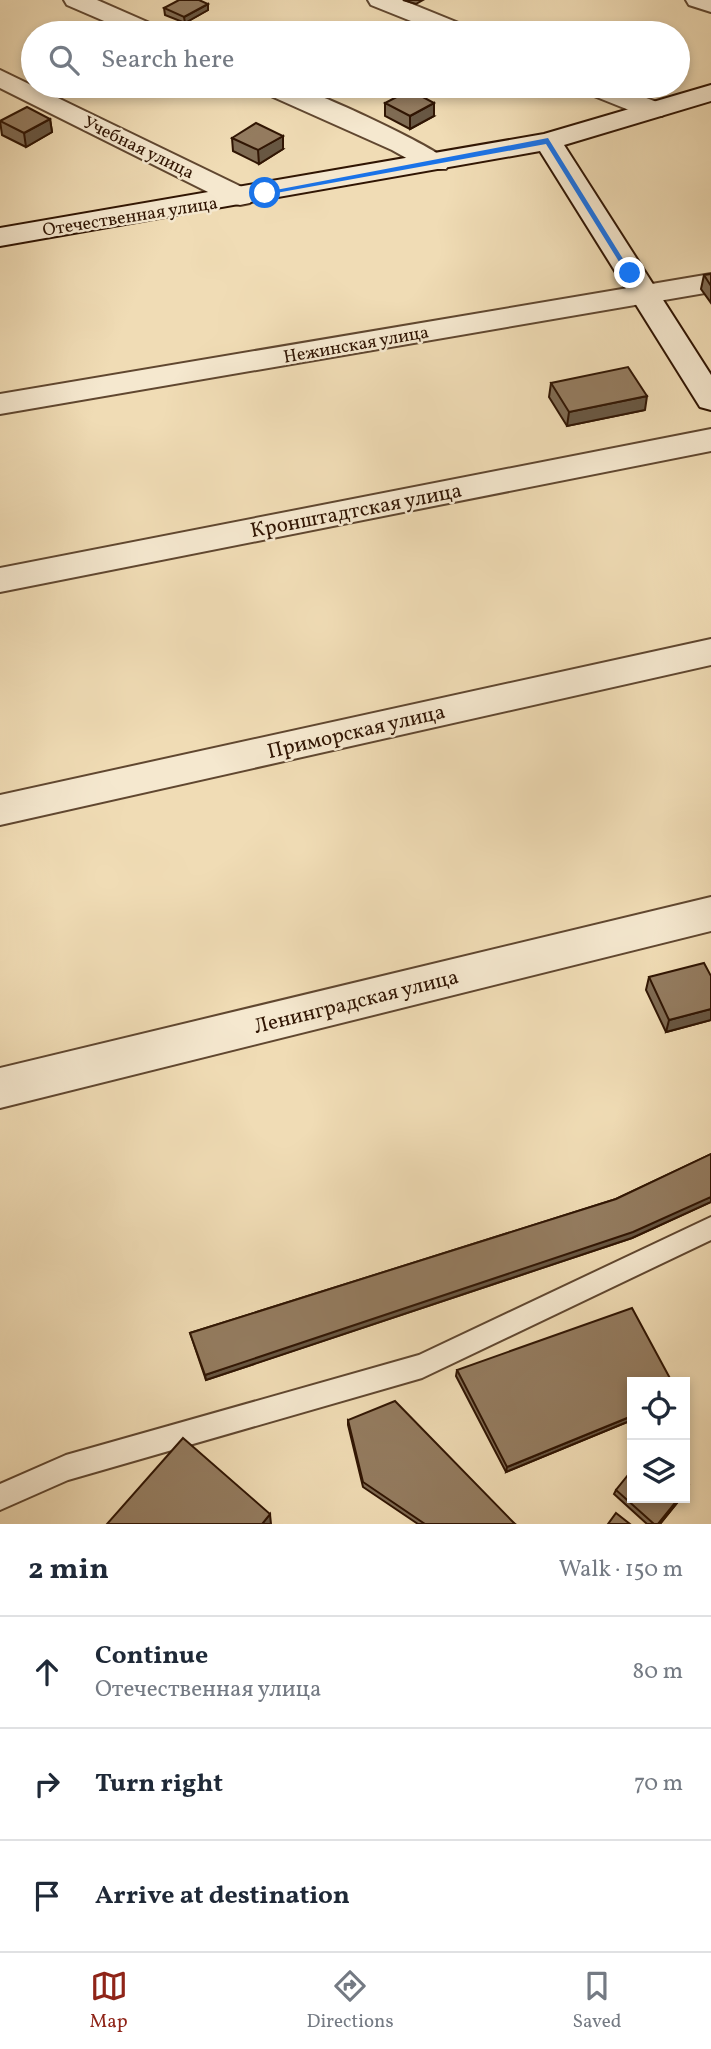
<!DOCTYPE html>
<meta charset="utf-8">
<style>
body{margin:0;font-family:Vollkorn,serif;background:#f6f6f7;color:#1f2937}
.controls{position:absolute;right:21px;bottom:21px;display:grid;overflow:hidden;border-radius:0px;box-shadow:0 4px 10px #0003}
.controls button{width:63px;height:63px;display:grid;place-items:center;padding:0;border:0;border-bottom:2px solid #e0e1e3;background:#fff;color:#1f2937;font:35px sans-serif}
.stop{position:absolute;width:21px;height:21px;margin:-16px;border:5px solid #1a73e8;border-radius:50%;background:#fff}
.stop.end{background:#1a73e8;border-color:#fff;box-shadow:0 2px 7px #0008}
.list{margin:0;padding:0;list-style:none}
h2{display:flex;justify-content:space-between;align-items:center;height:91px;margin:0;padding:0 28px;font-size:30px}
h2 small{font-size:23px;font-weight:400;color:#747a83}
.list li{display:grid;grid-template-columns:46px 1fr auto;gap:21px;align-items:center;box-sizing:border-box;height:112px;padding:0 28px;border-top:2px solid #e0e1e3}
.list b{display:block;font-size:26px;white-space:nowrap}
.list p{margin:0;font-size:23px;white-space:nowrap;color:#747a83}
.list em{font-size:23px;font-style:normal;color:#747a83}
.icon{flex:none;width:38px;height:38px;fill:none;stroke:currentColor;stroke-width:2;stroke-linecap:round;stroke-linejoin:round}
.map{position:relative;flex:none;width:711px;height:1524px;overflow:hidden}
.search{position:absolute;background:#fff;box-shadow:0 4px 10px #0003;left:21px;right:21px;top:21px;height:77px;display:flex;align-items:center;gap:18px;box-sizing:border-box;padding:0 24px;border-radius:38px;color:#747a83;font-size:26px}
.sheet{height:427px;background:#fff}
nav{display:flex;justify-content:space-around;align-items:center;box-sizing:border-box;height:98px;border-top:2px solid #e0e1e3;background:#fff;font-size:19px;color:#747a83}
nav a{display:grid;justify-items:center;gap:4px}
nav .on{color:#8f2418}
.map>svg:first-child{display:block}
</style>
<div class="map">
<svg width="711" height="1524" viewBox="0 0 711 1524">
<rect width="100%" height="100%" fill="#f0dcb5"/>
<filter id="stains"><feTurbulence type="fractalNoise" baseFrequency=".00286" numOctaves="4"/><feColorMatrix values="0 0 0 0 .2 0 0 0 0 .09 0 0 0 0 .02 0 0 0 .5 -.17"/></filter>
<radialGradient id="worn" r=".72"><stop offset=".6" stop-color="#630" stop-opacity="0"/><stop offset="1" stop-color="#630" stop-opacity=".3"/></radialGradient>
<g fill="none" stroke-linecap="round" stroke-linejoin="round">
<g stroke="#604730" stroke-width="4">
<path id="lane" d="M711 1217V1240L422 1378 68 1480 0 1510V1484L66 1455 419 1355Z"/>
</g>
<g stroke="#604730" stroke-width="4">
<g id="street">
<path d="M64 0H97L161 28 165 33H132L67 5Z"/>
<path d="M368 0H402L471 28 475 33H441L371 5Z"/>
<path d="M686 0H711V12L689 5Z"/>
<path d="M0 70 250 191 254 197 250 203 240 205 230 203 0 88Z"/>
<path d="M258 86C268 86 280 84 290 86 310 88 440 149 450 163L446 169H426L392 150 262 92Z"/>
<path d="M580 86H615L662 104 666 110 662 116H644L584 92Z"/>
<path d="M711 274V292L0 414V394Z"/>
<path d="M711 429V451L0 592V568Z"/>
<path d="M711 639V665L0 825V795Z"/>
<path d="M711 897V931L0 1108V1068Z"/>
</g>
</g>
<g stroke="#301503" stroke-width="4">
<path id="secondary" d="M711 85V101L564 145 711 375V410L700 407 540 151 0 246V228L544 134Z"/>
</g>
<use href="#lane" fill="#f5e8cf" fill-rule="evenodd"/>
<use href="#street" fill="#f5e8cf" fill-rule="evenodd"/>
<use href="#secondary" fill="#f5e8cf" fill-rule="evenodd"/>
</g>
<g fill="#7f6b53" stroke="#301503" stroke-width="2">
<path d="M403 0H423L416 4Z"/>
<path d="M208 4V10L185 23 165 15 164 8Z"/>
<path d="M385 103 434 116 410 129 385 116Z"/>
<path d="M50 119 52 132 26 147 2 135 0 121Z"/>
<path d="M232 138 283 149 259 164 233 151Z"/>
<path d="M711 274V303L701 289 704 275Z"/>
<path d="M551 383 645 410 567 426 549 397Z"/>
<path d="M711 976V1020L666 1032 646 990 649 977Z"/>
<path d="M711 1154V1202L632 1238 206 1380 190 1333 616 1199Z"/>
<path d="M457 1370 632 1382V1420L506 1472 456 1376Z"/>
<path d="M348 1420 515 1524H418L363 1487 348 1425Z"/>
<path d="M616 1490 632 1498H681L660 1524H647L614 1494Z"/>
</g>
<g fill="#685743" stroke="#301503" stroke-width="2">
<path d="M208 4V10L185 23 184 17Z"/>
<path d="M434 103V116L410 129V116Z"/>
<path d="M50 119 52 132 26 147 24 133Z"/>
<path d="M283 136V149L259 164 258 150Z"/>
<path d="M647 396 645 410 567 426 569 412Z"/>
<path d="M711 1009V1020L666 1032 669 1020Z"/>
<path d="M711 1197V1202L632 1238 206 1380 205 1375Z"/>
<path d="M632 1416V1420L506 1472 507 1467Z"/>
<path d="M679 1498H681L660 1524H658Z"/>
<path d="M270 1514 271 1524H262Z"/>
</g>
<g fill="#947c60" stroke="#301503" stroke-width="2">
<path d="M179 0H199L208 4 184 17 164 8Z"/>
<path d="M410 90 434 103 410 116 385 103Z"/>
<path d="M27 107 50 119 24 133 0 121Z"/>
<path d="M256 123 283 136 258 150 232 138Z"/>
<path d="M711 274V286L704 275Z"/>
<path d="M628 367 647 396 569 412 551 383Z"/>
<path d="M704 963 711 976V1009L669 1020 649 977Z"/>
<path d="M711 1154V1197L633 1232 205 1375 190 1333 616 1199Z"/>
<path d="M632 1308 672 1382H632V1416L507 1467 457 1370Z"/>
<path d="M395 1401 515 1524H425L363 1482 348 1420Z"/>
<path d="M183 1438 270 1514 262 1524H107Z"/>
<path d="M632 1470V1498H679L658 1524H654L616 1490Z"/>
<path d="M685 1481 689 1485 685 1491Z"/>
<path d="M616 1513 630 1524H608Z"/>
</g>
<path fill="#1a73e8" d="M548 138 633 275 626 273 546 144 265 195 260 193Z"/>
<g text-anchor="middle" stroke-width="5" stroke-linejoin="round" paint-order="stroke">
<g font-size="18" fill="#301503" stroke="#f5e8cf">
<text transform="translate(139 147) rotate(26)" y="6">Учебная улица</text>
<text transform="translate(130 216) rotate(-9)" y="6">Отечественная улица</text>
<text transform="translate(356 344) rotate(-10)" y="6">Нежинская улица</text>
</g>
<g font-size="21" fill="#301503" stroke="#f5e8cf">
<text transform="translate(356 510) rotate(-11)" y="7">Кронштадтская улица</text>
<text transform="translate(356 731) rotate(-13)" y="7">Приморская улица</text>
<text transform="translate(356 1001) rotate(-14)" y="7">Ленинградская улица</text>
</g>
</g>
<rect width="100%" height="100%" filter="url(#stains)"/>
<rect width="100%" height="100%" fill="url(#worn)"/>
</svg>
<div class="controls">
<button><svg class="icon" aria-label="locate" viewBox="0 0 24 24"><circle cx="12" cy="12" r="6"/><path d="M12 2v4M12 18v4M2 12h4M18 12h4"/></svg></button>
<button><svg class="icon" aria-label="layers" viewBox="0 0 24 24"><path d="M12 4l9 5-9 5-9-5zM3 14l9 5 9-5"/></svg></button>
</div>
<div class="stop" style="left:265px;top:193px"></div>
<div class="stop end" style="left:630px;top:273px"></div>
<div class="search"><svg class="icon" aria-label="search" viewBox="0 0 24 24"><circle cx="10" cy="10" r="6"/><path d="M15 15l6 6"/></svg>Search here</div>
</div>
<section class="sheet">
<h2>2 min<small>Walk · 150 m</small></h2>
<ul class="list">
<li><svg class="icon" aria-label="ahead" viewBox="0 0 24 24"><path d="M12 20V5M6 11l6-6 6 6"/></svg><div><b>Continue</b><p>Отечественная улица</p></div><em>80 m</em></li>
<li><svg class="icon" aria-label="right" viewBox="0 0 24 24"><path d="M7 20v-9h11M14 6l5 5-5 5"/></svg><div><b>Turn right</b></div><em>70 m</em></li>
<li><svg class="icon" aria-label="arrive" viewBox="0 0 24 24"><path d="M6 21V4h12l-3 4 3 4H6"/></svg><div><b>Arrive at destination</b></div></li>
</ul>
</section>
<nav>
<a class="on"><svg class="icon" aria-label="map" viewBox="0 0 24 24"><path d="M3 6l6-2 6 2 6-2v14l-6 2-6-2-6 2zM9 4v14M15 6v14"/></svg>Map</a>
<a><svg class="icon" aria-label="directions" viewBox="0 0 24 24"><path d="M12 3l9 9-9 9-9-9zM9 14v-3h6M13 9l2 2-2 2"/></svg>Directions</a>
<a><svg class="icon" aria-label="saved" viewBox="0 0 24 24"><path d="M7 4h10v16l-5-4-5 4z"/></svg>Saved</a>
</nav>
